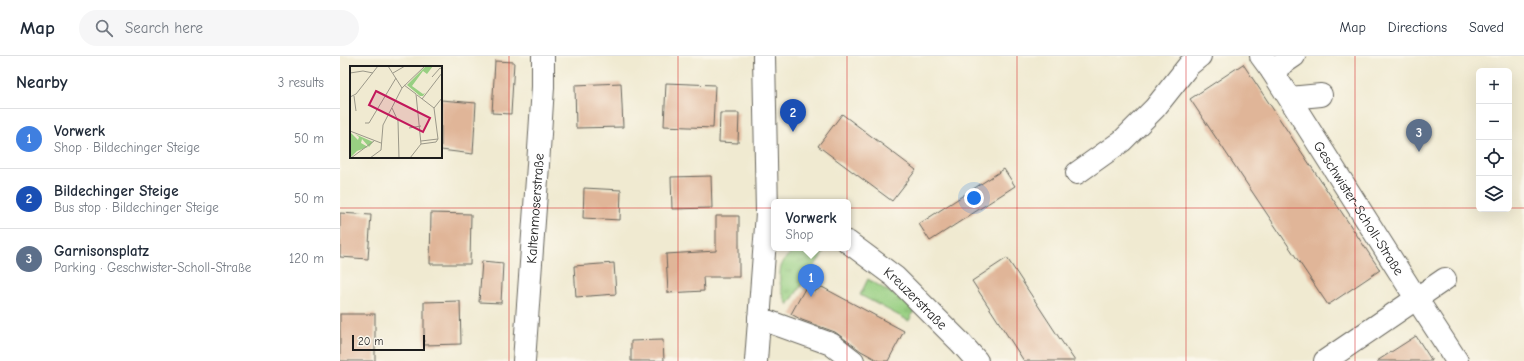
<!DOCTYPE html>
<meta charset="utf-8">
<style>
body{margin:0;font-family:"Comic Neue",sans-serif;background:#f6f6f7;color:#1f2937}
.controls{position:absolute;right:12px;top:12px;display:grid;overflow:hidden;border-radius:6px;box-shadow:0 4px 16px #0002}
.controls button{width:36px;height:36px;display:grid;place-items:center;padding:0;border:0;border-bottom:1px solid #e0e1e3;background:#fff;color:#1f2937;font:20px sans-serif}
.scale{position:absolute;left:12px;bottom:10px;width:73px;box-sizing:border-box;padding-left:4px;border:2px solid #1c1c1c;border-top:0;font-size:11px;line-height:14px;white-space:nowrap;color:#1c1c1c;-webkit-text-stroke:3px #fbf7ec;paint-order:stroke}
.you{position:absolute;left:634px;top:142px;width:14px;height:14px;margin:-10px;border:3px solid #fff;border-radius:50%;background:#1a73e8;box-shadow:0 0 0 6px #1a73e833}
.badge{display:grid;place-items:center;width:26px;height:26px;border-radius:50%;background:#0b8043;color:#fff;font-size:13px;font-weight:700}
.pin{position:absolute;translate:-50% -33px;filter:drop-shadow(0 1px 2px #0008)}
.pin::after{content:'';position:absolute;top:21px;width:14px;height:12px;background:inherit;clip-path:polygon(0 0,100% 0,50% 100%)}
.popup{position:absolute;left:431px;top:143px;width:80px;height:52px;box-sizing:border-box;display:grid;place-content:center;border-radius:6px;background:#fff;filter:drop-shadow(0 1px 3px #0005);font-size:13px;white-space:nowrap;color:#747a83}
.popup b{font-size:15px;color:#1f2937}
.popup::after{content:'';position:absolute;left:50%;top:100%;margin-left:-8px;border:8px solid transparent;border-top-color:#fff}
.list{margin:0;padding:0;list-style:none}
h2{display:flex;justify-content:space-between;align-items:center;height:52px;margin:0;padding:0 16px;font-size:17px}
h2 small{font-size:13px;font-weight:400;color:#747a83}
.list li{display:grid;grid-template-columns:26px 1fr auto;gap:12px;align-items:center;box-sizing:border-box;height:60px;padding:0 16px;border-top:1px solid #e0e1e3}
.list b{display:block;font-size:15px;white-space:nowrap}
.list p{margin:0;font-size:13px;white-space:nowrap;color:#747a83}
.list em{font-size:13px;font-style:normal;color:#747a83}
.icon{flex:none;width:22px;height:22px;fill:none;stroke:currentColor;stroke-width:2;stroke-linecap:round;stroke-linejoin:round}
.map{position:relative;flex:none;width:1184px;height:305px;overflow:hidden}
header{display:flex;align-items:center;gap:24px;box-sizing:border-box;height:56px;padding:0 20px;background:#fff;border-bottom:1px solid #e0e1e3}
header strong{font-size:19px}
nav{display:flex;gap:22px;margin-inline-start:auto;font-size:14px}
.search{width:280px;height:36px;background:#f6f6f7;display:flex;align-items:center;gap:10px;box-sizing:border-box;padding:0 14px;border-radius:22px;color:#747a83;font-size:15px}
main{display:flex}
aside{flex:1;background:#fff}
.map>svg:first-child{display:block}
</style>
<header>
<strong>Map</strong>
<div class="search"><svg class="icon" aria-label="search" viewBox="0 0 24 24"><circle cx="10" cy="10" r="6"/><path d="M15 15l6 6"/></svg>Search here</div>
<nav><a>Map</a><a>Directions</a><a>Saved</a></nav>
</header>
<main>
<aside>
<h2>Nearby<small>3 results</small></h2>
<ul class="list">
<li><span class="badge" style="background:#3f7fe0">1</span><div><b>Vorwerk</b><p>Shop · Bildechinger Steige</p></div><em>50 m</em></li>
<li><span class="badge" style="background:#1a4fb4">2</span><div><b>Bildechinger Steige</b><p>Bus stop · Bildechinger Steige</p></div><em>50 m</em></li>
<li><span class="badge" style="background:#5c6f8a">3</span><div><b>Garnisonsplatz</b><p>Parking · Geschwister-Scholl-Straße</p></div><em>120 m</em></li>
</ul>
</aside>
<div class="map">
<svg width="1184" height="305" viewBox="0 0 1184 305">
<defs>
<pattern id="grass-tufts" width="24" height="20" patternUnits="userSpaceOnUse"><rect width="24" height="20" fill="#98cf82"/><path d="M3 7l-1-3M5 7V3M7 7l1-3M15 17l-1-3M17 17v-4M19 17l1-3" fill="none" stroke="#82b170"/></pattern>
</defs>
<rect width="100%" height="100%" fill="#fbf7ec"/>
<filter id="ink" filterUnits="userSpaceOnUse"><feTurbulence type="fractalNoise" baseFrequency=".025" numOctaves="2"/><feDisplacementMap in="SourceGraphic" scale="8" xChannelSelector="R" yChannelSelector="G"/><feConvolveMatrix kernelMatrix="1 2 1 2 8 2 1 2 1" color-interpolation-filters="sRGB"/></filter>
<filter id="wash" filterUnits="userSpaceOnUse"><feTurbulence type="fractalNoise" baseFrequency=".012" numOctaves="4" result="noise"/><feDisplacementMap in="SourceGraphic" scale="16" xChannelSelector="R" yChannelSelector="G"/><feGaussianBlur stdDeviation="0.9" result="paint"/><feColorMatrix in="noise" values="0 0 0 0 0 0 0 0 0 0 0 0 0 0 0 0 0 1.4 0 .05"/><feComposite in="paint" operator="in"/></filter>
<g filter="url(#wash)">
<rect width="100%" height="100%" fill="#f0ead1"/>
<g fill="url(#grass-tufts)" stroke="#5a764f">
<path d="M458 193H472L484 196 448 249C441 237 435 216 445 203 448 198 453 196 458 193Z"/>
<path d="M528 223 563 244 574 255 569 265 520 239Z"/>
</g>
<g id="blocks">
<g fill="#e0b598">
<path d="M155 5 174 6 171 58 152 57Z"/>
<path d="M903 8 1040 214 988 249 850 43Z"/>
<path d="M281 27 283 71 236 72 235 29Z"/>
<path d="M326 27 375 29 373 72 324 70Z"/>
<path d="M101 44 136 47 133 98 101 94Z"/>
<path d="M380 57H399L398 87 379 86Z"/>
<path d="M502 58 576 114 552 145 478 90Z"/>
<path d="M664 113 675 130 590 185 579 168Z"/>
<path d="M371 120 372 152 332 153 331 121Z"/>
<path d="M244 132 281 134 280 164 243 162Z"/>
<path d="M0 157 31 159 28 203 0 201Z"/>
<path d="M91 157 131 158 130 208H90Z"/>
<path d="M376 160H399V221H363L364 235 328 237 326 198 376 195Z"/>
<path d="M667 202 718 280 735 305H684L632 225Z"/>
<path d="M142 205 163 207 161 247 139 246Z"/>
<path d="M274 207 276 238 236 241 234 210Z"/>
<path d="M467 229 474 236 482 231 564 275 548 305H539L521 295 495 276 462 264 451 258Z"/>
<path d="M120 245 121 288 84 289V246Z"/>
<rect x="0" y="258" width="35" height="47"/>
<path d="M1076 280 1092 305H1037Z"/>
<path d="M323 284 324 305H291V285Z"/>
</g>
</g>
</g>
<g filter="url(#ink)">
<use href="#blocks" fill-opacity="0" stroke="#66645b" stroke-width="1"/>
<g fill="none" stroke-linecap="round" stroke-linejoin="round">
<g stroke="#66645b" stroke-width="24">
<g id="minor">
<path id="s1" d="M921 0 932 15 1076 242 1117 305"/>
<path d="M932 15 954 0"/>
<path d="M950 42 981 39"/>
<path d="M737 117 782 85 815 52 849 9 860 0"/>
<path id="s2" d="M508 186 555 221 621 287 637 305"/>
<path d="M419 262 491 288 513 305"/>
<path id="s3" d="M184 305 198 109 203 31V0"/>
<path d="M416 305 427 157 424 0"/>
<path d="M985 305 1105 223"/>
</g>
</g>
<use href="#minor" stroke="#fff" stroke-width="22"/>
</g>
</g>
<path fill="none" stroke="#d62828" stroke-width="1" stroke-opacity="0.55" d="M169 0V305M338 0V305M507 0V305M677 0V305M846 0V305M1015 0V305M0 152H1139M1169 152H1184"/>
<g text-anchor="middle" stroke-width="3" stroke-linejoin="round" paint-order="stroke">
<g font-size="14" fill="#1c1c1c" stroke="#fbf7ec">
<text dy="5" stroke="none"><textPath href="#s1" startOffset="181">Geschwister-Scholl-Straße</textPath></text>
<text dy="5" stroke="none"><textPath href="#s3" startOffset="153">Kaltenmoserstraße</textPath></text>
<text dy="5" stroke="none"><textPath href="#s2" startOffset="88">Kreuzerstraße</textPath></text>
</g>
</g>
<g transform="translate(10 10)">
<rect width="92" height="92" fill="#f0ead1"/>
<path d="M76 0H83L77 8 73 5 62 20 73 28 75 27 73 30H70L57 19ZM0 66 8 74 9 71 5 68 23 76 19 81 12 73 11 77 18 81 7 85 0 92Z" fill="#98cf82"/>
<path fill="none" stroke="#9b9889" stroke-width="1" d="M38 0 52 22M0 7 13 5 23 7M43 7 55 0M82 11 90 2 92 3M54 19 66 28 71 78 60 92M67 29 84 42 88 73 86 76 71 78M4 30 6 45M0 31 6 28 28 0M72 33 92 7M42 42 48 55 49 92M84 42 92 32M15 57H19L46 12M59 62 71 60M0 65 31 77M71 75 88 73M1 92 24 75M20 92 31 84 33 59 52 22 75 0"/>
<path fill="#c2185b" fill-opacity="0.15" stroke="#c2185b" stroke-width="2" d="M26 25 80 52 73 66 19 39Z"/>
<rect width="92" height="92" fill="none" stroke="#1c1c1c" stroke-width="2"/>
</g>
</svg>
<div class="controls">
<button>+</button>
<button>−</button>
<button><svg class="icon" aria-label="locate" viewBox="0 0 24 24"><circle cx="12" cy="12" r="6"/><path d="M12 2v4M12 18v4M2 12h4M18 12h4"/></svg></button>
<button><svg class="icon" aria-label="layers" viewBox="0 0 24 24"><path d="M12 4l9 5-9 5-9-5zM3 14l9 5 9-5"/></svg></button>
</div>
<div class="scale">20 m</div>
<div class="you"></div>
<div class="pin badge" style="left:471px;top:241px;background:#3f7fe0">1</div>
<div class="popup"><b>Vorwerk</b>Shop</div>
<div class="pin badge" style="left:453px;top:76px;background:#1a4fb4">2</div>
<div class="pin badge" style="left:1079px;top:96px;background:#5c6f8a">3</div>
</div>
</main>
